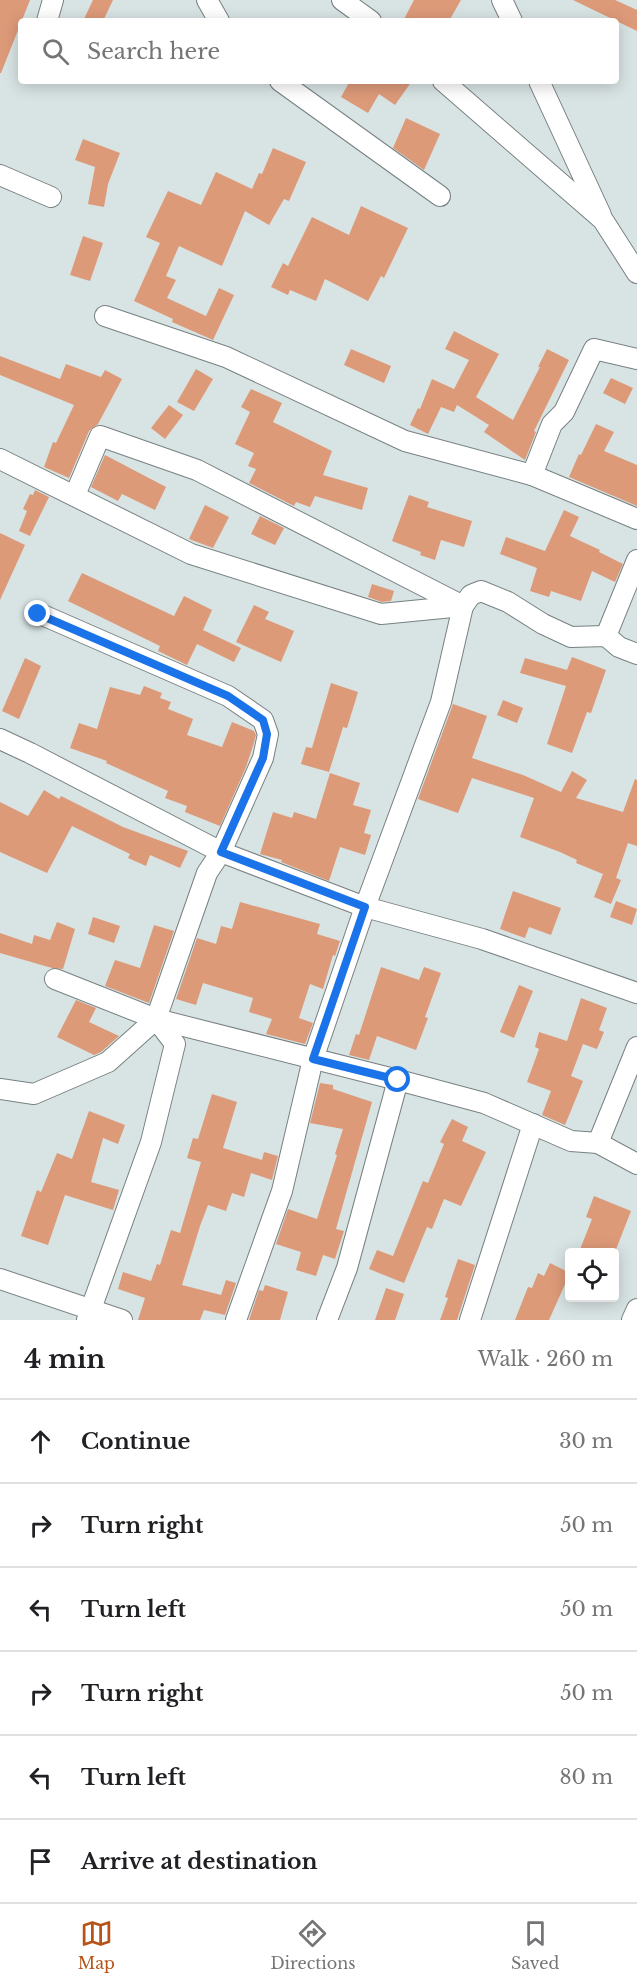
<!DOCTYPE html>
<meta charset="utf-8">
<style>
body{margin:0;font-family:"Libre Baskerville",serif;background:#f2f2f2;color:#202124}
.controls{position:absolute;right:18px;bottom:18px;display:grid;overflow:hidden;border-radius:6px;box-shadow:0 3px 15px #0003}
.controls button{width:54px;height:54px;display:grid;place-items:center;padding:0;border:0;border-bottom:2px solid #e0e0e0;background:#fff;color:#202124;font:30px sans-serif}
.stop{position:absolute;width:18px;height:18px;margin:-14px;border:4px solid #1a73e8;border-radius:50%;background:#fff}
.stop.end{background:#1a73e8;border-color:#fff;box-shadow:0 2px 6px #0008}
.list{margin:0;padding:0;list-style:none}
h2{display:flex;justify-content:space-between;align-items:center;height:78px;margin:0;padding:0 24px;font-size:26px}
h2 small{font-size:20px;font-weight:400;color:#757577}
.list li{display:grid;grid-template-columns:39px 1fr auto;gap:18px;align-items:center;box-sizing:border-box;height:84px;padding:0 24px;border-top:2px solid #e0e0e0}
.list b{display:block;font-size:22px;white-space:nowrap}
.list em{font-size:20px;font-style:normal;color:#757577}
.icon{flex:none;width:33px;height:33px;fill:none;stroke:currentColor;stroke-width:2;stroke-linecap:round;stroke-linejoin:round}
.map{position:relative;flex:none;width:637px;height:1320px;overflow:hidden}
.search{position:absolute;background:#fff;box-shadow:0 3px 15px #0003;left:18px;right:18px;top:18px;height:66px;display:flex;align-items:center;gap:15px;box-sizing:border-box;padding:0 21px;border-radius:6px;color:#757577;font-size:22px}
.sheet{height:582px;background:#fff}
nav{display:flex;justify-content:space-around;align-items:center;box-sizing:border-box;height:84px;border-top:2px solid #e0e0e0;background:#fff;font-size:16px;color:#757577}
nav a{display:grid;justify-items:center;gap:3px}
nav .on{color:#b65417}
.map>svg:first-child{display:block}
</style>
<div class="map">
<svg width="637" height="1320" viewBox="0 0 637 1320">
<rect width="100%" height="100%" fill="#d8e3e3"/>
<g fill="#dd9a79">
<path d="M0 0H30L1 73H0Z"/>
<path d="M93 0H113L103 21H83Z"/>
<path d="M414 0H461L449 21H403Z"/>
<path d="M573 0H615L637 10V31Z"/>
<path d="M350 81H412L395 105 379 94 368 113 341 97Z"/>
<path d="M406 118 440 134 424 170 393 148Z"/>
<path d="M83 139 120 153 108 184 104 207 88 204 95 167 75 160Z"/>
<path d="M273 148 306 162 289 201 284 199 269 225 245 211 222 266 179 246 166 276 176 280 167 298 206 316 219 288 234 295 213 340 172 322 173 319 134 301 160 243 146 237 168 191 201 205 216 172 252 189 259 173 262 174Z"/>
<path d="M361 206 408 228 384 278 381 276 368 301 325 279 316 301 290 290 288 295 271 287 283 263 288 266 312 217 349 235Z"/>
<path d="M83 236 103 243 90 281 70 275Z"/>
<path d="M454 331 499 354 476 397 513 420 540 367H538L547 349 569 360 534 431 536 432 525 460 484 432 489 425 457 405 454 412 441 407 428 434 410 425 418 408 420 409 432 379 454 389 469 360 445 349Z"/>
<path d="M351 349 391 366 384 383 344 365Z"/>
<path d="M0 356 60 379 66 364 101 377 105 370 122 379 98 424 89 431 69 478 44 467 53 442 56 443 74 405 0 375Z"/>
<path d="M196 369 213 379 194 411 177 402Z"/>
<path d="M611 378 633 388 625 404 603 393Z"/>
<path d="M251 389 282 403 273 422 332 451 323 475 368 488 362 510 315 496 310 507 296 502 294 506 249 483 256 469 248 466 254 453 235 444 250 412 241 407Z"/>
<path d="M169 405 183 415 165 439 151 428Z"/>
<path d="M596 424 614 432 604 451 637 465V506L569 477 579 454 581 455Z"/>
<path d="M105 455 166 487 155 510 122 494 118 501 91 487Z"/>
<path d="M35 490 49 497 30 536 19 531 27 511 23 509 30 494 33 495Z"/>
<path d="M409 495 429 502 427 507 472 521 464 547 441 540 435 560 420 555 421 552 392 541Z"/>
<path d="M205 505 229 517 213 548 189 539Z"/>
<path d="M564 510 579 517 570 536 600 550 599 552 623 564 615 582 592 571 581 601 551 591 549 597 530 591 537 568 500 554 506 537 545 551Z"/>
<path d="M260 516 284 528 275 545 251 534Z"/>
<path d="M0 533 25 545 0 600Z"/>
<path d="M82 573 174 616 184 596 212 610 203 630 241 648 234 662 197 644 187 665 158 651 160 646 68 601Z"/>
<path d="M372 584 394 591 391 601 382 602 368 597Z"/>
<path d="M254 605 269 612 265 619 294 631 281 662 236 642Z"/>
<path d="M572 657 606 670 591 713 587 712 572 753 547 744 566 686 520 673 525 658 567 670Z"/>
<path d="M25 658 41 666 19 719 2 711Z"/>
<path d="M331 683 358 692 347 728 343 727 329 772 301 764 306 747 312 748Z"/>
<path d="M144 686 162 693 160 698 171 702 168 709 193 719 187 735 222 747 232 722 254 731 256 735 253 746 246 767 220 826 185 812 187 806 165 798 168 791 106 763 107 761 70 748 79 723 97 729 110 687 140 695Z"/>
<path d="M503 700 523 708 517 723 497 715Z"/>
<path d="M453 704 487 716 472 758 523 775 561 792 572 771 587 780 576 798 623 812 635 779 637 780V846L628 843 616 878 621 880 611 904 594 897 603 874 576 863 577 860 560 852 520 837 534 798 472 778 458 813 418 799Z"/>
<path d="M330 773 360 783 353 805 371 810 364 833 371 835 365 855 340 847 329 881 281 862 282 860 260 854 273 812 292 818 294 812 316 819Z"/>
<path d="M44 790 59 799 61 796 123 827 188 851 180 868 150 855 146 866 128 858 130 854 72 826 47 873 0 852V802L28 816Z"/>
<path d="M513 891 561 908 551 935 529 927 525 938 500 929Z"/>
<path d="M616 901 637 909 632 925 610 917Z"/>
<path d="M240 902 320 924 317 934 340 941 335 956 333 955 323 989 310 984 299 1018 313 1023 305 1044 266 1034 272 1019 249 1012 253 998 203 983 196 1005 176 999 197 938 216 944 221 926 232 929Z"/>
<path d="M93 917 120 926 114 943 88 934Z"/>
<path d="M57 922 75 929 63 969 52 968 0 953V933L32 944 34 935 50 940Z"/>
<path d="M154 925 174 931 149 1003 105 986 115 960 140 968Z"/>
<path d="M381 967 419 980 424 967 441 973 425 1017 428 1018 416 1050 377 1036 369 1060 349 1055 356 1034 359 1035Z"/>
<path d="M519 985 533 991 514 1038 500 1032Z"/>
<path d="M581 998 607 1008 599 1030 604 1032 597 1049 583 1044 571 1076 583 1081 565 1125 542 1115 551 1091 527 1082 539 1049 535 1047 539 1032 567 1041Z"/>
<path d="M76 1000 96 1008 89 1022 119 1036 101 1052 94 1055 57 1037Z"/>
<path d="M320 1083 333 1085V1089L372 1102 336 1229 344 1231 335 1259 323 1255 316 1276 296 1270 301 1252 276 1244 288 1209 317 1219 337 1155 335 1154 343 1129 310 1123Z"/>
<path d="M212 1094 237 1102 223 1148 262 1160 264 1152 278 1156 272 1180 251 1173 244 1197 232 1193 226 1211 208 1205 200 1226 182 1285 221 1295 226 1280 236 1283 225 1315 204 1310 200 1320H138L145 1298 118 1289 123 1272 151 1281 157 1264 160 1265 171 1230 180 1233 201 1162 187 1158 193 1138 198 1139Z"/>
<path d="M89 1111 125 1125 118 1144 103 1138 91 1182 119 1190 113 1210 65 1195 48 1245 21 1236 37 1190 41 1192 57 1153 72 1159Z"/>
<path d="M452 1119 468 1127 462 1141 486 1152 461 1206 444 1199 432 1229 427 1227 404 1283 369 1269 377 1250 393 1256 423 1181 428 1183 444 1144 440 1142Z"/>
<path d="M594 1196 631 1211 615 1252H579L592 1219 586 1217Z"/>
<path d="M458 1259 475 1265 457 1320H440L448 1298 445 1297Z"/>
<path d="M550 1263 570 1273 549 1320H515L528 1287 532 1288 538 1273 544 1276Z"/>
<path d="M265 1285 288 1292 280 1320H249L259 1290 263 1291Z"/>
<path d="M386 1288 404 1294 395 1320H375Z"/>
</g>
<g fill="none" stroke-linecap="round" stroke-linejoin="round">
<g stroke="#788182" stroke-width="22">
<g id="minor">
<path d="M207 0 219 21"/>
<path d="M342 0 371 21"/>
<path d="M502 0 512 21"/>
<path d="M47 21 53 0"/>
<path d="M280 81 440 196"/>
<path d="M443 81 603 220 637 273"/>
<path d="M539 81 601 215"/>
<path d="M0 175 51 197"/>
<path d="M105 316 226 357 405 441 532 475 637 519"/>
<path d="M0 459 191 554 381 614 463 606 471 595 481 591 508 602 543 624 571 637 606 636 619 647 637 654"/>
<path d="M532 475 552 424 564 412 594 349 637 359"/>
<path d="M75 495 100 436 197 470 463 606 441 702 365 907 313 1059 282 1191 236 1320"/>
<path d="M38 613 228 696 263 720 268 734 263 758 221 852 207 873 156 1019 175 1044 151 1142 87 1320"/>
<path d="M606 636 637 560"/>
<path d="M0 739 30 753 221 852 365 907 482 939 637 993"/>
<path d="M55 979 156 1019 398 1080 484 1103 571 1141 598 1143 637 1164"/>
<path d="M0 1089 34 1094 108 1062 156 1019"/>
<path d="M598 1143 637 1047"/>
<path d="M0 1279 122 1320"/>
<path d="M327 1320 347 1268 398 1080"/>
<path d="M470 1320 533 1124"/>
<path d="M632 1320 637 1309"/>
</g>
</g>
<use href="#minor" stroke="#fff" stroke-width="20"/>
</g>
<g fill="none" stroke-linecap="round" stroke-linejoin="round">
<path stroke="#1a73e8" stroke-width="8" d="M38 614 228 696 263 720 267 734 263 758 221 852 365 907 313 1059 398 1080"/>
</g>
</svg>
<div class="controls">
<button><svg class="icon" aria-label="locate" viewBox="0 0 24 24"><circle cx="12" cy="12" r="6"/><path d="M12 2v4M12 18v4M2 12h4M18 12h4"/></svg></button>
</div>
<div class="stop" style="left:398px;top:1080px"></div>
<div class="stop end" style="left:38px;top:614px"></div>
<div class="search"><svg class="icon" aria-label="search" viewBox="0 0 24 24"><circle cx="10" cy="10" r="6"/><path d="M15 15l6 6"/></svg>Search here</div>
</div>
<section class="sheet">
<h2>4 min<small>Walk · 260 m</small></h2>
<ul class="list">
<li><svg class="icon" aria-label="ahead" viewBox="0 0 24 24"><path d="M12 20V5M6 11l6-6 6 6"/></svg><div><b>Continue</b></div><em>30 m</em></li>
<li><svg class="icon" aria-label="right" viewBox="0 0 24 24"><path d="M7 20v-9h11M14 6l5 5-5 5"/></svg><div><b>Turn right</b></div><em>50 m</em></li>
<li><svg class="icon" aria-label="left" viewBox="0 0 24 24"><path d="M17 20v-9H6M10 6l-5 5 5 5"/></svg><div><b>Turn left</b></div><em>50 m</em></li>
<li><svg class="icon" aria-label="right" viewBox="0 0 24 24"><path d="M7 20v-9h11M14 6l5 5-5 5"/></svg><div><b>Turn right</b></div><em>50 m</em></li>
<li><svg class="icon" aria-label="left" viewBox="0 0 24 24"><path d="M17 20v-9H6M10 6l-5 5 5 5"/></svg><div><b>Turn left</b></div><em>80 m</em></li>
<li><svg class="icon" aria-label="arrive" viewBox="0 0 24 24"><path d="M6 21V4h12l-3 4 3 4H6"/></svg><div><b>Arrive at destination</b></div></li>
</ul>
</section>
<nav>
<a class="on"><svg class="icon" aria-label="map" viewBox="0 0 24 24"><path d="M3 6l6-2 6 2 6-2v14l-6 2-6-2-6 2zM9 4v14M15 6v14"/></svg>Map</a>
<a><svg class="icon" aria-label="directions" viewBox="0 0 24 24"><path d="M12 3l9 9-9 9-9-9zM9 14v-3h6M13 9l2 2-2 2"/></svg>Directions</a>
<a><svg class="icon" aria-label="saved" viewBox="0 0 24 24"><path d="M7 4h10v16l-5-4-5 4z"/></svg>Saved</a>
</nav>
